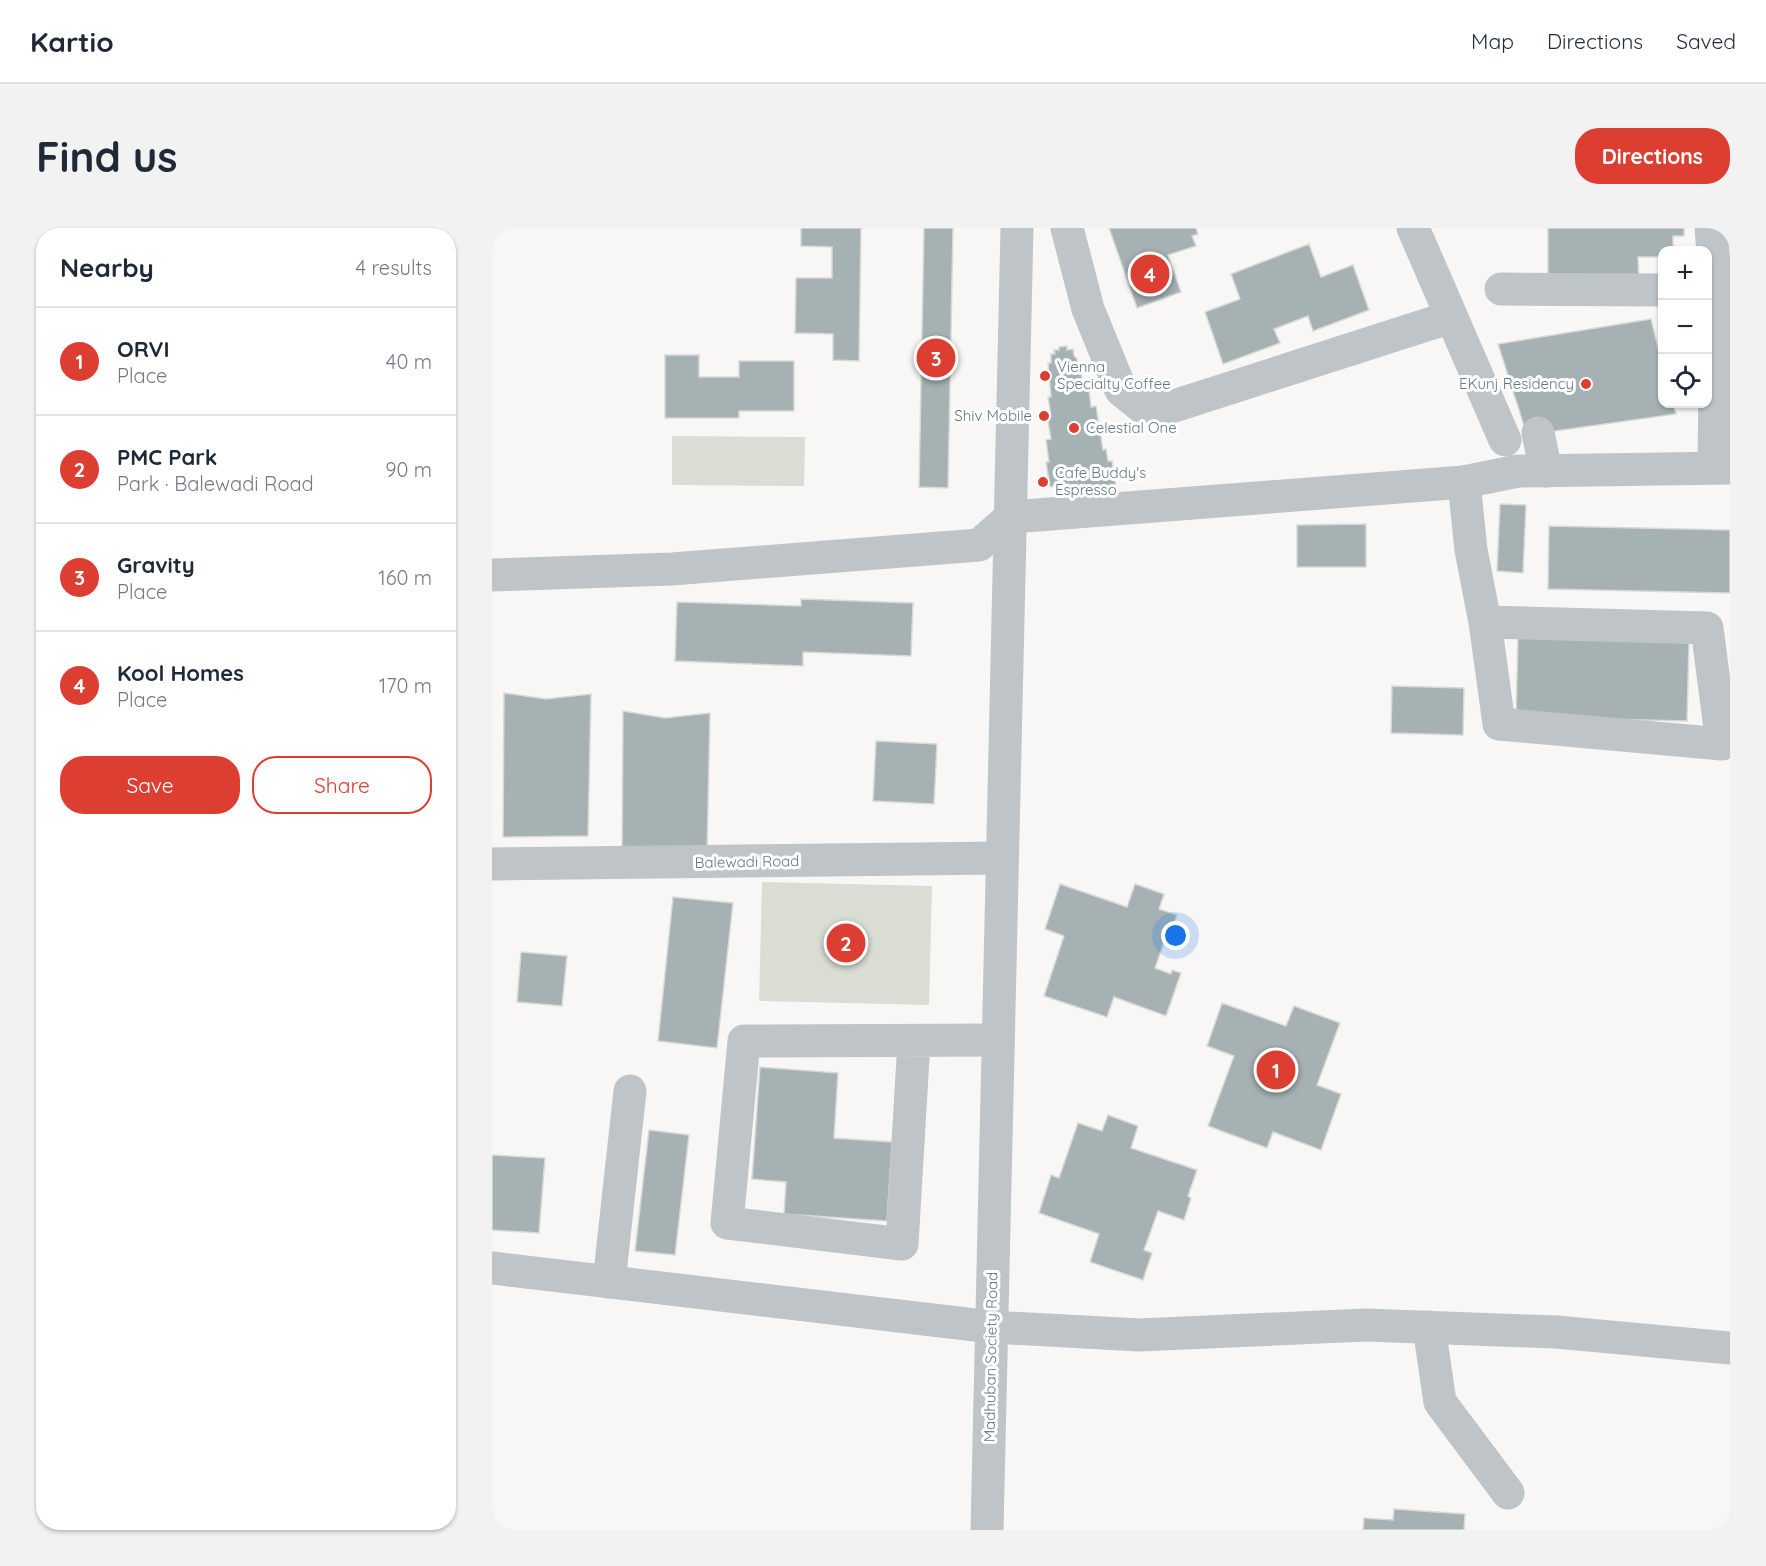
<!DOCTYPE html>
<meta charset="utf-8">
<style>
body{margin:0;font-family:Quicksand,sans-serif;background:#f2f2f3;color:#1f2937}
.controls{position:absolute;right:18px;top:18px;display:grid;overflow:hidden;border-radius:12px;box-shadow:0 2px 4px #0004}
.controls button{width:54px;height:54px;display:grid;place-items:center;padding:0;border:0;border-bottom:2px solid #e0e1e3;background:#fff;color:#1f2937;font:30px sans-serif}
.you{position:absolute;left:684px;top:708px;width:21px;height:21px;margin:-15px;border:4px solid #fff;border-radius:50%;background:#1a73e8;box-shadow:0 0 0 9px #1a73e833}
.badge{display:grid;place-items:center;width:39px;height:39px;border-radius:50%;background:#dc3e31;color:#fff;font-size:20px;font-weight:700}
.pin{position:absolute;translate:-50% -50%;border:3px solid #fff;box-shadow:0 2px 6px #0006}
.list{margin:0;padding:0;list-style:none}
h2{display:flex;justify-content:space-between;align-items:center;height:78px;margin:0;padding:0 24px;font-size:26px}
h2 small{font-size:20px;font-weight:400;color:#747a83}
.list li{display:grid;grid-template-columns:39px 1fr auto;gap:18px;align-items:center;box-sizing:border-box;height:108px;padding:0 24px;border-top:2px solid #e0e1e3}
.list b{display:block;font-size:22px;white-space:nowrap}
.list p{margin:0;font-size:20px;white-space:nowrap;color:#747a83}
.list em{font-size:20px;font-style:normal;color:#747a83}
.actions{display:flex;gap:12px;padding:18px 24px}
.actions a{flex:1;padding:14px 0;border:2px solid #dc3e31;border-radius:24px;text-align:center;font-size:21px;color:#dc3e31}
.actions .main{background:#dc3e31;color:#fff}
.icon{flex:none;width:33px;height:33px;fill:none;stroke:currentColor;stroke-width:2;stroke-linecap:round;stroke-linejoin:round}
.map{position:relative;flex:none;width:1238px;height:1302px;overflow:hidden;border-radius:24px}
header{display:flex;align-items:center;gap:36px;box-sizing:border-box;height:84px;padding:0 30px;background:#fff;border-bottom:2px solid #e0e1e3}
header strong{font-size:28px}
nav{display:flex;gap:33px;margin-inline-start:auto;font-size:21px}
.intro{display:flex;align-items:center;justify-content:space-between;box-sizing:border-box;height:144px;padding:0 36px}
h1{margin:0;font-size:42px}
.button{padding:15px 27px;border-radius:24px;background:#dc3e31;color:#fff;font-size:21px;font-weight:700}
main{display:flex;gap:36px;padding:0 36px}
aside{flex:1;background:#fff;border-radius:24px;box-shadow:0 2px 4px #0004}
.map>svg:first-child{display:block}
</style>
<header>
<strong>Kartio</strong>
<nav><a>Map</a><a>Directions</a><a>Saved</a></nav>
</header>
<div class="intro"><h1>Find us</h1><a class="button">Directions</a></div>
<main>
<aside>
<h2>Nearby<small>4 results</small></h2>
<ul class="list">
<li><span class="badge">1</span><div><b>ORVI</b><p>Place</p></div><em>40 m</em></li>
<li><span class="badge">2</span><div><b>PMC Park</b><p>Park · Balewadi Road</p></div><em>90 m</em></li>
<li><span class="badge">3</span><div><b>Gravity</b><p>Place</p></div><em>160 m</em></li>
<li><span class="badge">4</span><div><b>Kool Homes</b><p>Place</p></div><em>170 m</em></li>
</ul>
<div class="actions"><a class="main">Save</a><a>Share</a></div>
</aside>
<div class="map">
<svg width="1238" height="1302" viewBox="0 0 1238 1302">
<rect width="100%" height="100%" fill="#f8f7f5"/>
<g fill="#d9ddd4">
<path d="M180 208 313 209 312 258 180 257Z"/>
<path d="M270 654 440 658 437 777 267 773Z"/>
</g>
<g fill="#a6b1b4" stroke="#d9d9d8" stroke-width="1.5">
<path d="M309 0H369L367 133 341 132V106L303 105 304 50H340V19L309 18Z"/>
<path d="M432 0H461L456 260 427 259Z"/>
<path d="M617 0H704L706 6 700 8 704 18 676 27 689 64 645 80Z"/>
<path d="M1056 0H1192V8H1181V22H1170V29H1146L1147 53 1056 55Z"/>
<path d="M817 16 829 49 861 37 877 82 821 103 816 88 782 101 788 115 731 136 713 84 748 71 739 46Z"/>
<path d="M1159 91 1170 136V176H1181L1184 186 1035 207 1006 116Z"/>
<path d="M575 118V122L581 121 582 128 585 131 586 139H589L590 153H593L597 161 599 179 604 178 611 222 614 221 616 233H620L624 259 579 266 577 256 558 259 554 234H557L554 212 559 211 555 188H559L556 169H559L556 135H559V126H563L562 122H567V119Z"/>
<path d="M173 127H207V149H247V133H302V183H247V190H173Z"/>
<path d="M1008 276 1034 277 1031 345 1005 343Z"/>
<path d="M874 296V339H805V297Z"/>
<path d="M1057 298 1238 302V365L1056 361Z"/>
<path d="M309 371 421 375 419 428 311 424V438L183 433 185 374 309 378Z"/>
<path d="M1026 408 1197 413 1195 493 1024 489Z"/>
<path d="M900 458 972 460 971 507 899 505Z"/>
<path d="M12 465 54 471 99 466 96 608 11 609Z"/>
<path d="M131 483 173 490 218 485 215 626 130 627Z"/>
<path d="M384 513 445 516 442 576 381 573Z"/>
<path d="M568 656 635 679 643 656 672 666 667 681 685 687 679 704 676 703 663 740 679 746 680 742 689 745 674 788 622 769 615 789 552 768 572 708 553 701Z"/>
<path d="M181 669 241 675 225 820 166 813Z"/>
<path d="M29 724 75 728 70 778 25 774Z"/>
<path d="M730 775 794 798 802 778 848 795 825 857 849 866 829 922 781 904 775 920 716 898 742 828 715 818Z"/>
<path d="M268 839 346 845 342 910 400 914 395 993 292 986 294 954 260 951Z"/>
<path d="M616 887 646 898 639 920 705 942 696 968 699 970 692 992 666 983 652 1022 660 1025 651 1052 598 1034 607 1006 547 985 559 947 567 950 586 895 610 903Z"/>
<path d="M157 902 197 907 183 1027 143 1023Z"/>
<path d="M0 927 53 930 47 1005 0 1002Z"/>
<path d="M902 1281 973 1286 972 1302H871L872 1290 901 1292Z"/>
</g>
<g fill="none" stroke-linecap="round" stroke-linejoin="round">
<g stroke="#bec4c7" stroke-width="33">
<path d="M575 0 596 81 629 162 649 178 679 179 959 89"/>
<path d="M921 0 1013 212"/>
<path d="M1219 0 1224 62 1222 239"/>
<path d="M1009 61 1170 62"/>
<path d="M1046 205 1054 243"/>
<path d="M972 254 979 322 993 394 1007 496 1230 516 1215 400 993 394"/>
<path d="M0 347 180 341 487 317 519 289 972 254 1026 243 1238 240"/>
<path d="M0 636 510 630"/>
<path d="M422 813 410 1016 235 995 252 813 506 812"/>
<path d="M0 1040 500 1099 647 1107 874 1097 1064 1104 1238 1120"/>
<path d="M117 1054 138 863"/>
<path d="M937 1099 948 1174 1016 1265"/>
<path d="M495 1302 525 0"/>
</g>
</g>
<g fill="#dc3e31" stroke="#fff" stroke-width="2">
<circle cx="553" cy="148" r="6"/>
<circle cx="1094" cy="156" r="6"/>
<circle cx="552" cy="188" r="6"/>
<circle cx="582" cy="200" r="6"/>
<circle cx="551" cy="254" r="6"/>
</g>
<g text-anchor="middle" stroke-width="6" stroke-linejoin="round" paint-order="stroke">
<g font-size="15" fill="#64787f" stroke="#fff" text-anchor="start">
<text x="565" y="144">Vienna<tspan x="565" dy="17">Specialty Coffee</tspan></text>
<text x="1082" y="161" text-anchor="end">EKunj Residency</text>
<text x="540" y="193" text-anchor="end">Shiv Mobile</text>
<text x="594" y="205">Celestial One</text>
<text x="563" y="250">Cafe Buddy's<tspan x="563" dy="17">Espresso</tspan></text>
</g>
<g font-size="15" fill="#64787f" stroke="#fff">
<text transform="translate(255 634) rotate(-1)" y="5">Balewadi Road</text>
<text transform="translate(499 1129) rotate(-89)" y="5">Madhuban Society Road</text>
</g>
</g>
</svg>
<div class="controls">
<button>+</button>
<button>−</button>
<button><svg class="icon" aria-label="locate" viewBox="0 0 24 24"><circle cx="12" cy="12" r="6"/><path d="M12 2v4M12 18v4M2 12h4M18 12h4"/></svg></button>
</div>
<div class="you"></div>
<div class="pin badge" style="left:784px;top:842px">1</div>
<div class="pin badge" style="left:354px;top:715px">2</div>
<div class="pin badge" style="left:444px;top:130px">3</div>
<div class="pin badge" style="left:658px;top:46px">4</div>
</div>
</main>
